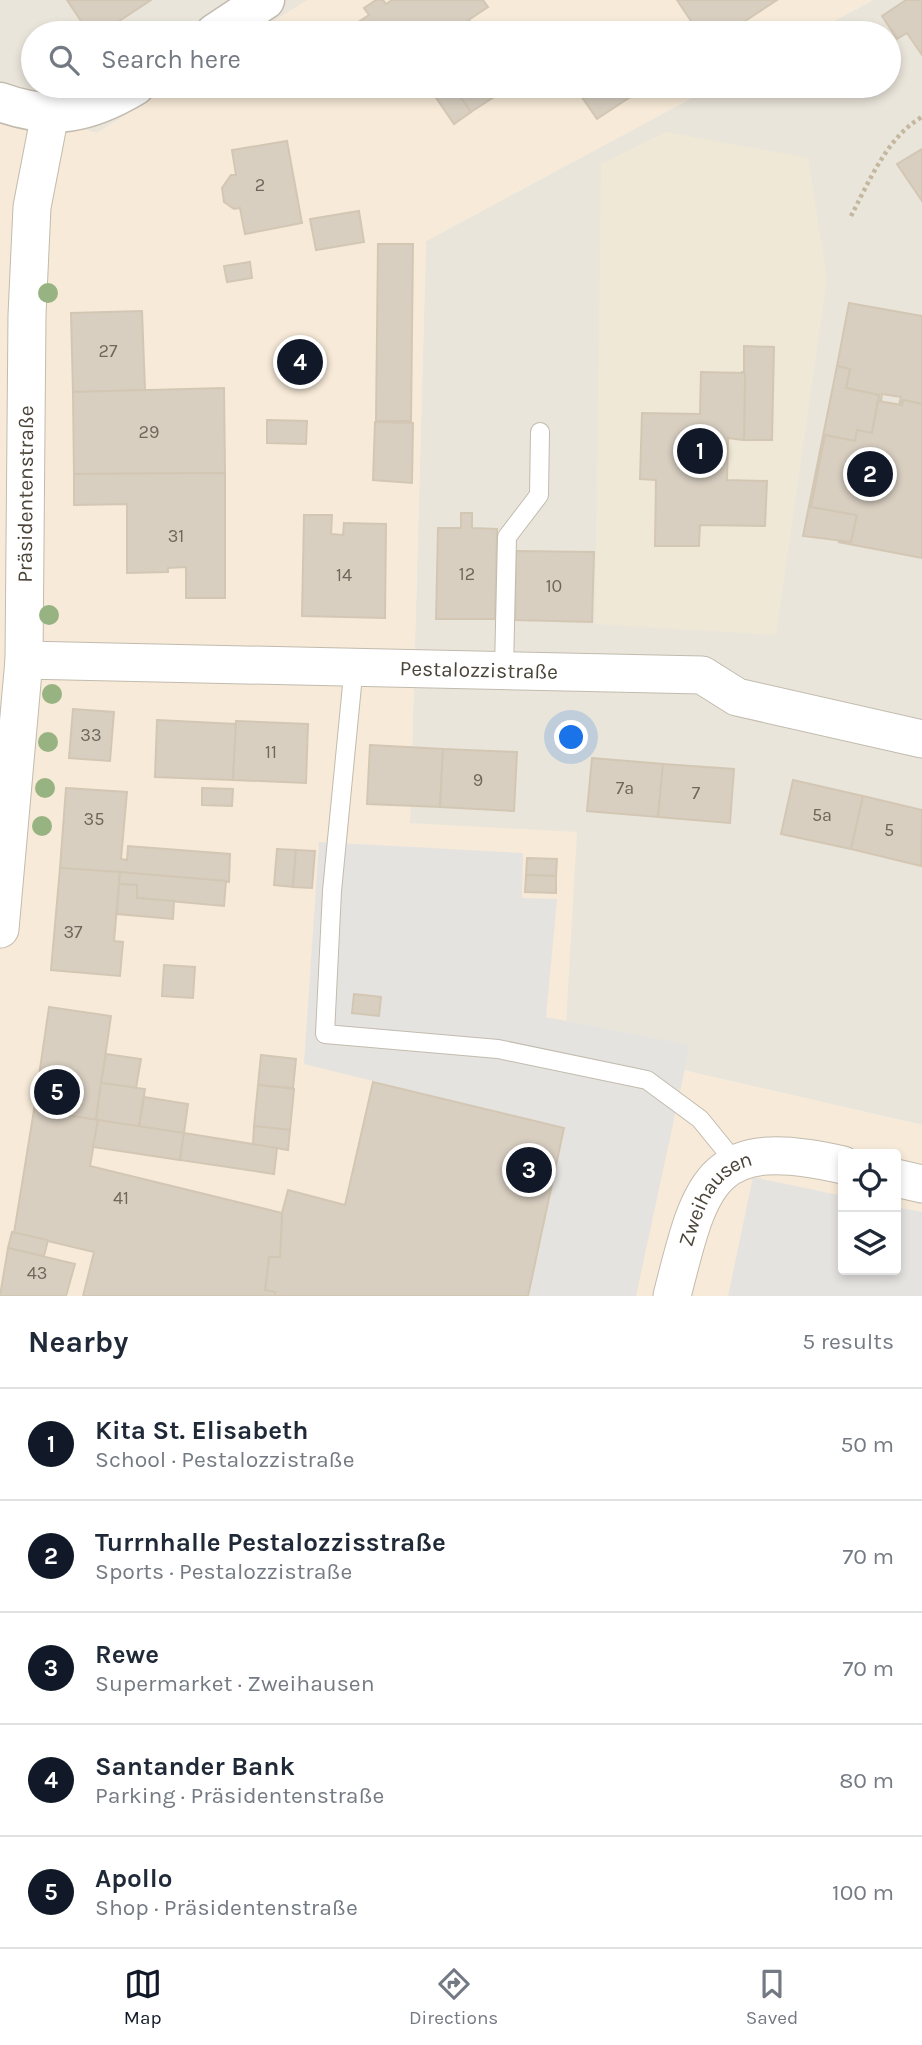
<!DOCTYPE html>
<meta charset="utf-8">
<style>
body{margin:0;font-family:Karla,sans-serif;background:#f6f6f7;color:#1f2937}
.controls{position:absolute;right:21px;bottom:21px;display:grid;overflow:hidden;border-radius:7px;box-shadow:0 4px 10px #0003}
.controls button{width:63px;height:63px;display:grid;place-items:center;padding:0;border:0;border-bottom:2px solid #e0e1e3;background:#fff;color:#1f2937;font:35px sans-serif}
.you{position:absolute;left:572px;top:738px;width:24px;height:24px;margin:-18px;border:5px solid #fff;border-radius:50%;background:#1a73e8;box-shadow:0 0 0 10px #1a73e833}
.badge{display:grid;place-items:center;width:46px;height:46px;border-radius:50%;background:#111827;color:#fff;font-size:23px;font-weight:700}
.pin{position:absolute;translate:-50% -50%;border:4px solid #fff;box-shadow:0 2px 7px #0006}
.list{margin:0;padding:0;list-style:none}
h2{display:flex;justify-content:space-between;align-items:center;height:91px;margin:0;padding:0 28px;font-size:30px}
h2 small{font-size:23px;font-weight:400;color:#747a83}
.list li{display:grid;grid-template-columns:46px 1fr auto;gap:21px;align-items:center;box-sizing:border-box;height:112px;padding:0 28px;border-top:2px solid #e0e1e3}
.list b{display:block;font-size:26px;white-space:nowrap}
.list p{margin:0;font-size:23px;white-space:nowrap;color:#747a83}
.list em{font-size:23px;font-style:normal;color:#747a83}
.icon{flex:none;width:38px;height:38px;fill:none;stroke:currentColor;stroke-width:2;stroke-linecap:round;stroke-linejoin:round}
.map{position:relative;flex:none;width:922px;height:1296px;overflow:hidden}
.search{position:absolute;background:#fff;box-shadow:0 4px 10px #0003;left:21px;right:21px;top:21px;height:77px;display:flex;align-items:center;gap:18px;box-sizing:border-box;padding:0 24px;border-radius:38px;color:#747a83;font-size:26px}
.sheet{height:651px;background:#fff}
nav{display:flex;justify-content:space-around;align-items:center;box-sizing:border-box;height:98px;border-top:2px solid #e0e1e3;background:#fff;font-size:19px;color:#747a83}
nav a{display:grid;justify-items:center;gap:4px}
nav .on{color:#111827}
.map>svg:first-child{display:block}
</style>
<div class="map">
<svg width="922" height="1296" viewBox="0 0 922 1296">
<rect width="100%" height="100%" fill="#f6f3ec"/>
<g fill="#eae5da">
<path d="M0 0H308L257 33H33V86H173L97 133 0 107Z"/>
<path d="M873 0H922V1125L565 1043 410 823 426 241 714 86H889V33H811Z"/>
</g>
<g fill="#f7ead8" fill-rule="evenodd">
<path d="M307 0H873L811 33H255Z"/>
<path d="M172 86H714L426 241 410 823 577 832 565 1043 922 1125V1296H0V107L97 133ZM843 1154H896V1270H843Z"/>
</g>
<path fill="#efe8d6" d="M666 132 808 158 827 278 776 635 595 624 601 164Z"/>
<g fill="#e5e3e0">
<path d="M319 842 523 853 522 898 557 899 546 1017 690 1045 636 1296H528L564 1128 304 1064Z"/>
<path d="M753 1177 843 1196V1270H896V1207L922 1212V1296H728Z"/>
</g>
<g fill="#d8cfc1" stroke="#d3c7b4" stroke-width="2">
<path d="M67 0H151L101 33H89Z"/>
<path d="M376 0H383L386 4 392 0H483L488 7 449 33H341L369 15 364 8Z"/>
<path d="M677 0H777L727 33H699Z"/>
<path d="M906 0H922V55L907 33 897 39 882 16Z"/>
<path d="M469 20 479 33H449Z"/>
<path d="M428 86H453L471 112 454 124Z"/>
<path d="M453 86H511L471 112Z"/>
<path d="M590 86H647L597 119 579 93Z"/>
<path d="M287 141 302 223 245 234 240 208 234 209 224 202 222 188 231 175H236L232 150Z"/>
<path d="M922 149V201L897 164Z"/>
<path d="M359 211 364 242 316 250 310 219Z"/>
<path d="M378 244H413L411 421H376Z"/>
<path d="M250 262 252 278 227 282 224 266Z"/>
<path d="M849 303 922 316V404L903 400 899 405 901 397 882 394 881 401H878L879 395 846 388 850 369 837 366Z"/>
<path d="M142 311 145 390 73 392 71 313Z"/>
<path d="M744 346 774 347 772 440H744L745 373 741 372H744Z"/>
<path d="M837 366 850 369 846 388 879 395 872 433 857 430 855 441 825 435 811 507 857 515 851 542 803 536Z"/>
<path d="M701 372 745 373 744 440 728 438 727 480 767 481 765 526 700 525 699 546H655L656 480 640 479 642 413 700 414Z"/>
<path d="M224 388 225 473 74 474 73 392Z"/>
<path d="M903 400 922 404V558L838 542H851L857 515 811 507 825 435 855 441 857 430 872 433 878 401 902 405Z"/>
<path d="M267 420 307 421 306 444 267 443Z"/>
<path d="M375 422 413 423 412 483 373 480Z"/>
<path d="M225 473V598H186V567L168 568V572L127 573V504L74 505V474Z"/>
<path d="M461 513H472V528L497 529 495 619H436L438 528H461Z"/>
<path d="M304 515H332L331 534 343 535 344 523 386 524 385 618 302 616Z"/>
<path d="M516 551 594 552 592 622 515 620Z"/>
<path d="M73 709 114 712 110 761 69 758Z"/>
<path d="M157 720 236 724 233 780 155 777Z"/>
<path d="M236 721 308 724 306 783 233 780Z"/>
<path d="M370 745 443 749 440 807 367 804Z"/>
<path d="M443 749 517 752 514 811 440 807Z"/>
<path d="M592 758 663 764 658 817 587 811Z"/>
<path d="M663 764 734 769 730 823 658 817Z"/>
<path d="M793 780 863 796 851 849 781 834Z"/>
<path d="M66 788 127 792 121 859 127 860 128 846 230 854 229 882 60 868Z"/>
<path d="M202 788 233 789 232 806 202 805Z"/>
<path d="M863 796 922 810 921 866 851 849Z"/>
<path d="M277 849 296 850 293 887 274 885Z"/>
<path d="M296 850 315 851 312 888 293 887Z"/>
<path d="M527 858 557 859 556 876 526 875Z"/>
<path d="M60 868 120 872 114 941 123 942 120 976 51 970Z"/>
<path d="M120 872 226 881 224 906 137 898V885L119 884Z"/>
<path d="M526 875 556 876V893L525 892Z"/>
<path d="M119 884 137 885V898L174 901 173 919 117 914Z"/>
<path d="M164 965 195 967 193 998 162 996Z"/>
<path d="M354 994 381 997 379 1016 352 1013Z"/>
<path d="M49 1007 111 1016 96 1120 34 1110Z"/>
<path d="M106 1054 141 1059 136 1088 101 1083Z"/>
<path d="M261 1055 296 1059 293 1088 258 1085Z"/>
<path d="M373 1082 564 1128 528 1296H275V1292L265 1290 269 1257H280L282 1213 288 1190 345 1205Z"/>
<path d="M101 1083 145 1089 139 1127 96 1120Z"/>
<path d="M258 1085 294 1089 290 1130 254 1126Z"/>
<path d="M144 1097 188 1104 184 1133 139 1127Z"/>
<path d="M34 1110 98 1120 90 1166 282 1213 280 1257H269L265 1290 275 1292V1296H83L94 1252 14 1233Z"/>
<path d="M98 1120 184 1133 180 1160 93 1147Z"/>
<path d="M254 1126 290 1130 288 1150 253 1144Z"/>
<path d="M184 1133 277 1148 274 1174 180 1160Z"/>
<path d="M12 1232 48 1240 44 1256 8 1248Z"/>
<path d="M8 1248 75 1264 66 1296H0Z"/>
</g>
<g fill="none" stroke-linecap="round" stroke-linejoin="round">
<g stroke="#c2bbae" stroke-width="20">
<g id="service">
<path d="M354 665 332 891 325 1034 498 1049 647 1080 700 1119 735 1162"/>
<path d="M504 669 507 537 539 495 540 432"/>
</g>
</g>
<g stroke="#c2bbae" stroke-width="39">
<g id="minor">
<path id="s1" d="M24 660 702 675 737 697 922 739"/>
<path id="s2" d="M0 929 24 660 27 315 32 207 50 114"/>
<path d="M896 1178 922 1184"/>
<path id="s3" d="M672 1296C701 1181 710 1134 843 1165"/>
</g>
</g>
<g stroke="#c2bbae" stroke-width="41">
<g id="tertiary">
<path d="M215 33 265 0"/>
<path d="M0 102C53 121 88 114 135 86"/>
</g>
</g>
<path stroke="#c4b79f" stroke-width="4.5" stroke-dasharray="3.5 3.5" stroke-linecap="butt" d="M851 216C869 182 887 137 922 117"/>
<use href="#service" stroke="#fff" stroke-width="18"/>
<use href="#minor" stroke="#fff" stroke-width="37"/>
<use href="#tertiary" stroke="#fff" stroke-width="38"/>
</g>
<g fill="#97b381">
<circle cx="48" cy="293" r="10"/>
<circle cx="49" cy="615" r="10"/>
<circle cx="52" cy="694" r="10"/>
<circle cx="48" cy="742" r="10"/>
<circle cx="45" cy="788" r="10"/>
<circle cx="42" cy="826" r="10"/>
</g>
<g text-anchor="middle" stroke-width="5" stroke-linejoin="round" paint-order="stroke">
<g font-size="18" fill="#6e675b">
<text x="260" y="191">2</text>
<text x="108" y="357">27</text>
<text x="149" y="438">29</text>
<text x="176" y="542">31</text>
<text x="467" y="580">12</text>
<text x="344" y="581">14</text>
<text x="554" y="592">10</text>
<text x="91" y="741">33</text>
<text x="271" y="758">11</text>
<text x="478" y="786">9</text>
<text x="625" y="794">7a</text>
<text x="696" y="799">7</text>
<text x="822" y="821">5a</text>
<text x="94" y="825">35</text>
<text x="889" y="836">5</text>
<text x="73" y="938">37</text>
<text x="121" y="1204">41</text>
<text x="37" y="1279">43</text>
</g>
<g font-size="21" fill="#4b4439" stroke="#fff">
<text dy="7" stroke="none"><textPath href="#s2" startOffset="436">Präsidentenstraße</textPath></text>
<text dy="7" stroke="none"><textPath href="#s1" startOffset="455">Pestalozzistraße</textPath></text>
<text dy="7" stroke="none"><textPath href="#s3" startOffset="110">Zweihausen</textPath></text>
</g>
</g>
</svg>
<div class="controls">
<button><svg class="icon" aria-label="locate" viewBox="0 0 24 24"><circle cx="12" cy="12" r="6"/><path d="M12 2v4M12 18v4M2 12h4M18 12h4"/></svg></button>
<button><svg class="icon" aria-label="layers" viewBox="0 0 24 24"><path d="M12 4l9 5-9 5-9-5zM3 14l9 5 9-5"/></svg></button>
</div>
<div class="you"></div>
<div class="pin badge" style="left:700px;top:451px">1</div>
<div class="pin badge" style="left:870px;top:474px">2</div>
<div class="pin badge" style="left:529px;top:1170px">3</div>
<div class="pin badge" style="left:300px;top:362px">4</div>
<div class="pin badge" style="left:57px;top:1092px">5</div>
<div class="search"><svg class="icon" aria-label="search" viewBox="0 0 24 24"><circle cx="10" cy="10" r="6"/><path d="M15 15l6 6"/></svg>Search here</div>
</div>
<section class="sheet">
<h2>Nearby<small>5 results</small></h2>
<ul class="list">
<li><span class="badge">1</span><div><b>Kita St. Elisabeth</b><p>School · Pestalozzistraße</p></div><em>50 m</em></li>
<li><span class="badge">2</span><div><b>Turrnhalle Pestalozzisstraße</b><p>Sports · Pestalozzistraße</p></div><em>70 m</em></li>
<li><span class="badge">3</span><div><b>Rewe</b><p>Supermarket · Zweihausen</p></div><em>70 m</em></li>
<li><span class="badge">4</span><div><b>Santander Bank</b><p>Parking · Präsidentenstraße</p></div><em>80 m</em></li>
<li><span class="badge">5</span><div><b>Apollo</b><p>Shop · Präsidentenstraße</p></div><em>100 m</em></li>
</ul>
</section>
<nav>
<a class="on"><svg class="icon" aria-label="map" viewBox="0 0 24 24"><path d="M3 6l6-2 6 2 6-2v14l-6 2-6-2-6 2zM9 4v14M15 6v14"/></svg>Map</a>
<a><svg class="icon" aria-label="directions" viewBox="0 0 24 24"><path d="M12 3l9 9-9 9-9-9zM9 14v-3h6M13 9l2 2-2 2"/></svg>Directions</a>
<a><svg class="icon" aria-label="saved" viewBox="0 0 24 24"><path d="M7 4h10v16l-5-4-5 4z"/></svg>Saved</a>
</nav>
